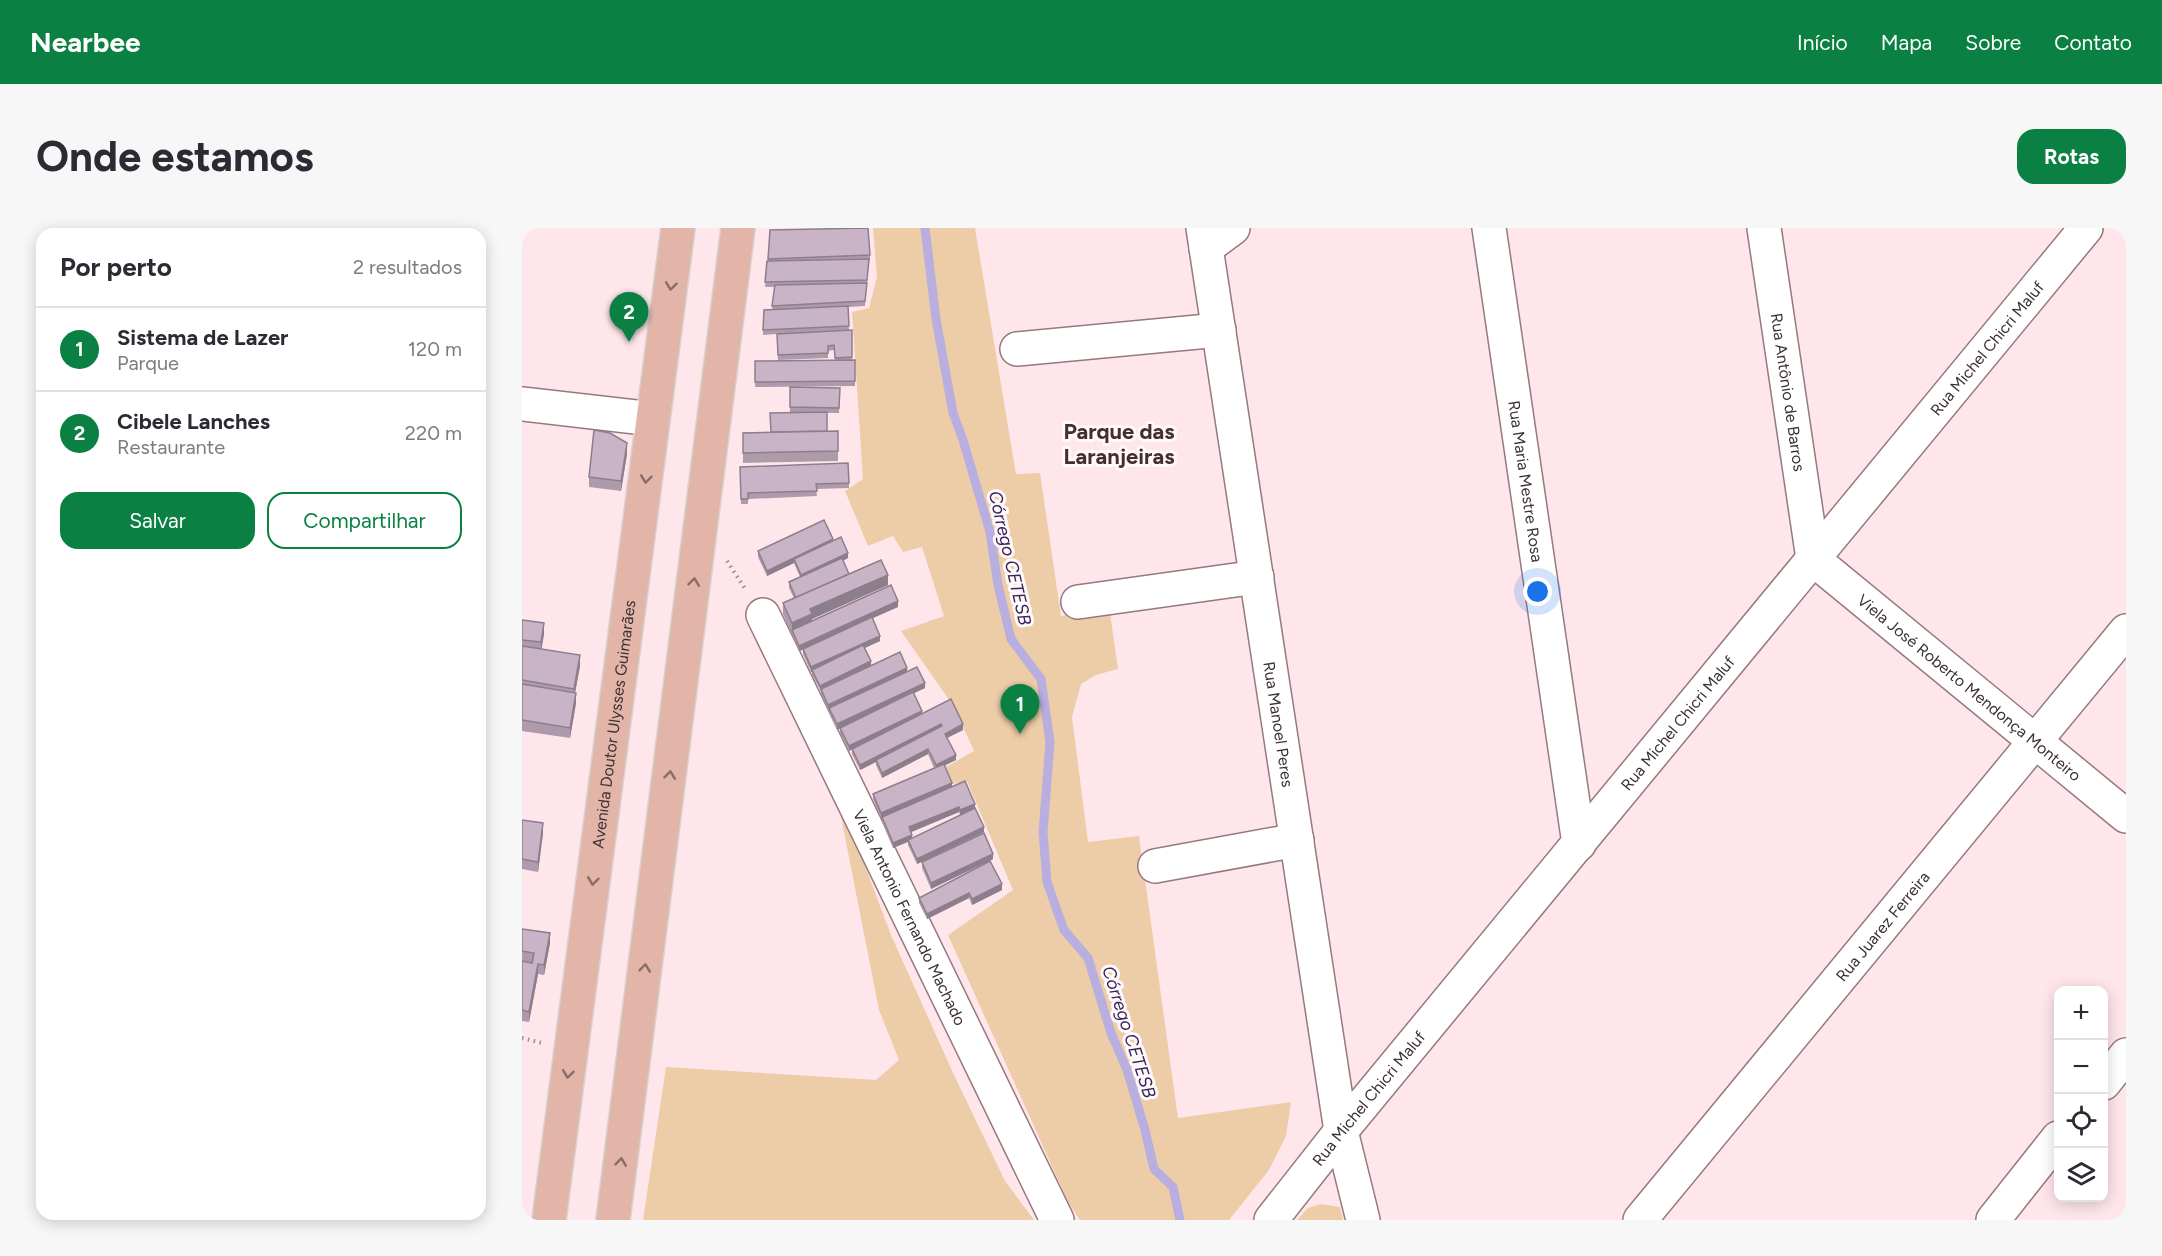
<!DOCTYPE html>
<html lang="pt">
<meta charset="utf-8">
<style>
body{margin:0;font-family:Figtree,sans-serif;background:#f7f7f7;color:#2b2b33}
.controls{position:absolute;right:18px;bottom:18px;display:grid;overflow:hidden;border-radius:12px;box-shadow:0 3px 15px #0003}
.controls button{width:54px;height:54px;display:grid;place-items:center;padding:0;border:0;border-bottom:2px solid #e1e1e2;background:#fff;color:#2b2b33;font:30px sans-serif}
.you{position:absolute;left:1016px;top:364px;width:21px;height:21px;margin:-15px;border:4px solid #fff;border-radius:50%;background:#1a73e8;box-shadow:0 0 0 9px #1a73e833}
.badge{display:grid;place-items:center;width:39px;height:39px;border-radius:50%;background:#0b8043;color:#fff;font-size:20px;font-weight:700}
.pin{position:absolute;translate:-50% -50px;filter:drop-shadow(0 2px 3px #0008)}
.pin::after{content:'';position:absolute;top:32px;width:21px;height:18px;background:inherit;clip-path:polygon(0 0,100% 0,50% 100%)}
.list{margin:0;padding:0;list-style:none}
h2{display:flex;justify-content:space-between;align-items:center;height:78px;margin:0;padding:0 24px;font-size:26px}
h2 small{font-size:20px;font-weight:400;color:#7c7c81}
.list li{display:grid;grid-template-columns:39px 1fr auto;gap:18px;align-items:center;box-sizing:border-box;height:84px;padding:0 24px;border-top:2px solid #e1e1e2}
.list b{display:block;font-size:22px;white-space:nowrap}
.list p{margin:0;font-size:20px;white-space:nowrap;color:#7c7c81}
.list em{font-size:20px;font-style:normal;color:#7c7c81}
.actions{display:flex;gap:12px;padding:18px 24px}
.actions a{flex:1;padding:14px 0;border:2px solid #0b8043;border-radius:18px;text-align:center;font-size:21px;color:#0b8043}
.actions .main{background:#0b8043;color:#fff}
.icon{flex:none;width:33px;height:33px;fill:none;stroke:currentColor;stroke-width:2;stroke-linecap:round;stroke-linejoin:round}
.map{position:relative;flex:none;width:1604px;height:992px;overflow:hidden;border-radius:18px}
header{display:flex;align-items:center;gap:36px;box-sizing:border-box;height:84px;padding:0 30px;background:#0b8043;color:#fff}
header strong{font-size:28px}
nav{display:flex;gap:33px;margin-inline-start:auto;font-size:21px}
.intro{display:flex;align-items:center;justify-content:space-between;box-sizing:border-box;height:144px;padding:0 36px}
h1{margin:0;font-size:42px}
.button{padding:15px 27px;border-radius:18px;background:#0b8043;color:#fff;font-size:21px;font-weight:700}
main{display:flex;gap:36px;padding:0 36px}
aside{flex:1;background:#fff;border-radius:18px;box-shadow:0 3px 15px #0003}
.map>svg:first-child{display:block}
</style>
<header>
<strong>Nearbee</strong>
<nav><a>Início</a><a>Mapa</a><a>Sobre</a><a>Contato</a></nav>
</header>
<div class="intro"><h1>Onde estamos</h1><a class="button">Rotas</a></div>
<main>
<aside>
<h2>Por perto<small>2 resultados</small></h2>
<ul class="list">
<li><span class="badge">1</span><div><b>Sistema de Lazer</b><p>Parque</p></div><em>120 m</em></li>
<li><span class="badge">2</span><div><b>Cibele Lanches</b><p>Restaurante</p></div><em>220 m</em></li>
</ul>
<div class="actions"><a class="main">Salvar</a><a>Compartilhar</a></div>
</aside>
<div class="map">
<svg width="1604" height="992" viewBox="0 0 1604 992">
<rect width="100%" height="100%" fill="#ffe6eb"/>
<g fill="#edcda7">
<path d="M351 0H453L494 246 518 245 539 388 587 378 596 441 574 447 559 456 550 489 566 614 617 608 656 890 769 874 764 908 747 942 707 992H558L546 974 426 707 491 662 445 553 430 556 424 539 452 523 432 479 379 403 422 388 400 319 381 324 371 308 346 318 323 263 341 251 330 84 347 80 355 49Z"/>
<path d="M313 558 369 707 432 847 483 953 512 992H121L144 839 354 852 377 832 357 782Z"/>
<path d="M799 976 818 979 821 992H775L786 980Z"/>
</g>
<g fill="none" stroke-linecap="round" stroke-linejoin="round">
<path stroke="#b8aedf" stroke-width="9" d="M403 0 414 91 431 185 441 212 468 304 476 357 489 411 519 451 528 514 521 604 525 654 542 702 566 730 589 805 605 842 623 902 632 941 651 959 658 992"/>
<g stroke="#95797f" stroke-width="36">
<g id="minor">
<path id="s1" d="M681 0 819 903 841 992"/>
<path id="s2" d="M967 0 1057 616"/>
<path id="s3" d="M1242 0 1291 331 1604 588"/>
<path d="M684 20 711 0"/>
<path d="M495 121 697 102"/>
<path d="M0 176 131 191"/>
<path d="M556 374 735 349"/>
<path id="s4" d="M241 387 535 992"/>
<path d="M633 638 775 612"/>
<path d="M1582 855 1604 827"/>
<path id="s5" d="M749 992 819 903 1564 0"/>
<path id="s6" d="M1118 992 1604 403"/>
<path d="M1471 992 1536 910"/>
</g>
</g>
<g stroke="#d4d2d2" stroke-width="36">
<g id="major">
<path id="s7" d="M27 992 156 0"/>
<path d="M91 992 216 0"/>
</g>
</g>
<g stroke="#9b898c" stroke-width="4" stroke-dasharray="1.5 4.5" stroke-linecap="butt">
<path d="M205 333 224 362"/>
<path d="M0 810 20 815"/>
</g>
<use href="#minor" stroke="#fff" stroke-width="33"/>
<use href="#major" stroke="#e2b5a8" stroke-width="33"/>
</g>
<g fill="#ad9bab" fill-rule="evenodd">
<path d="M248 2 348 27V32L347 33 343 78 326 79 327 102H330V132H333V158L233 159V133L313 132 312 122 306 123V130L256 132 255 106 241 107V102L250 82 252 59H243L246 33Z"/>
<path d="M268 159 318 160 317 185H305V203H316V233L221 235V205L249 204 289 184H268Z"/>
<path d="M105 226 99 263 67 259V249Z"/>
<path d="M326 235 327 260 294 261 295 268 226 271V276H219L218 239Z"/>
<path d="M311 313 326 330 321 333 327 346 366 357 290 391V393L376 379 350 390 358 413 343 420 349 438 385 443 403 460 392 465 400 485 441 502 425 510 434 532 422 537 430 559 453 580 462 604 395 636 386 617V614L371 620 360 594V590H359L351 571V566L412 540 406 526 360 550 354 537V534L338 542 330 526V521L327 523 318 505V500L315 502 307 485V482H306L299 466V463L290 447V444H289L281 426V422L277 423 261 386V375L272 370 267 360V354L278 349 272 335 245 348 236 329V323ZM437 584 438 587 390 610 389 604Z"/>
<path d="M0 392 22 406 19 421 58 438 53 464 54 475 48 510 0 503Z"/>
<path d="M0 592 21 605 16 644 0 641Z"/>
<path d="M471 631 468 633 480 662 450 677 447 670 405 691 397 675V670L465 634 409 661 400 640V634Z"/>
<path d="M0 701 28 715 22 747 16 746 7 794 0 793Z"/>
</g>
<g fill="#8d7e8b">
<path d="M105 215V226L99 263V253Z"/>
<path d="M311 311V316L272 331V335L245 348V343Z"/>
<path d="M326 325V330L279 352V347Z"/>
<path d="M366 347V357L290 391V396L270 402V405V395L288 381Z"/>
<path d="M376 373V379L277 423V418Z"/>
<path d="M22 395V406L19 425V414Z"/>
<path d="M358 408V413L291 443 290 442V444H289V439Z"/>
<path d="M58 427V438L52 471V461Z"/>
<path d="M349 433V439L299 461 298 464V458Z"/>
<path d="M385 440V446L307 480 306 482V477Z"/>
<path d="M403 455V460L315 502V496Z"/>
<path d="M54 465V475L48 510V500Z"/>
<path d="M400 483V488L327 523V518Z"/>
<path d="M419 496V501L338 542V537Z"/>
<path d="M441 496V502L423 511V506Z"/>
<path d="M406 521V526L360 550V545Z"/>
<path d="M434 527V532L414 542V537Z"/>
<path d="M430 555V560L359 590V585Z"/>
<path d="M453 576V582L438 588V582Z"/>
<path d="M437 579V584L387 605V599Z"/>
<path d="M21 595V605L16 644V634Z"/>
<path d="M462 599V604L395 636V631Z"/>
<path d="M390 607V612L371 620V615Z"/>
<path d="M471 626V631L409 661V655Z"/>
<path d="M480 656V662L450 677V671Z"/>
<path d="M447 665V670L405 691V686Z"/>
<path d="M28 705V715L22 747V737Z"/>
<path d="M16 736V746L7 794V784Z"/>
</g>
<g fill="#c9b4c7" stroke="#8d7e8b" stroke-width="1.5">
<path d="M346 0 348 27 246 31 248 2Z"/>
<path d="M347 31 345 52 243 54 245 33Z"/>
<path d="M345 55 343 73 250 78 253 57Z"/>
<path d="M326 78 327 98 241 102 242 82Z"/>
<path d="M330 102V129L313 130 312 117 306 118V125L256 127 255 106Z"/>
<path d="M333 132V153L233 154V133Z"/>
<path d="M268 159 318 160 317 180 268 179Z"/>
<path d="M305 184V203L249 204 248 185Z"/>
<path d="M72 202 88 205 105 215 99 253 67 249Z"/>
<path d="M316 203V223L221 225V205Z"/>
<path d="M326 235 327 255 294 256 295 263 226 265V271H219L218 239Z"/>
<path d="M302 292 311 311 245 343 236 323Z"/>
<path d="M319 309 326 325 279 347 272 331Z"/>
<path d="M320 330 327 346 274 370 267 354Z"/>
<path d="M359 332 366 347 288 381 290 386 270 395 261 375Z"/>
<path d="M369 357 376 373 277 418 270 402Z"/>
<path d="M350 389 358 408 289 439 281 421Z"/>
<path d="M0 392 22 395 19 414 0 412Z"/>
<path d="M341 417 349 433 298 458 290 442Z"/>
<path d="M0 418 58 427 52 461 0 452Z"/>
<path d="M378 424 385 440 306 477 299 461Z"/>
<path d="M395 439 403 455 315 496 307 480Z"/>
<path d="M0 456 54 465 48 500 0 492Z"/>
<path d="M391 464 400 483 327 518 318 500Z"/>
<path d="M429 471 441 496 423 506 434 527 414 537 406 521 360 545 354 532 420 498 419 496 338 537 330 521Z"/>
<path d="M422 536 430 555 359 585 351 566Z"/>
<path d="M443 553 453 576 438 582 437 579 387 599 390 607 371 615 360 589Z"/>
<path d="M453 580 462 599 395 631 386 612Z"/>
<path d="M0 592 21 595 16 634 0 631Z"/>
<path d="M462 605 471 626 409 655 400 634Z"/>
<path d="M468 633 480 656 450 671 447 665 405 686 397 670Z"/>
<path d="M0 701 28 705 22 737 16 736 7 784 0 782V733L10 735 12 725 0 723Z"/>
</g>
<defs><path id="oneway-chevron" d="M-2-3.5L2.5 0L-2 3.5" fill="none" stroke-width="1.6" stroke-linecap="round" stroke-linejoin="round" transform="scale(1.5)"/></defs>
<g stroke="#876c68">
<use href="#oneway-chevron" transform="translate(149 58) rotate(97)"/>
<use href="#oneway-chevron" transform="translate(124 251) rotate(97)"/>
<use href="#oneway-chevron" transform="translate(172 354) rotate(-83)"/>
<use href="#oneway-chevron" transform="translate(148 547) rotate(-83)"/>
<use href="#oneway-chevron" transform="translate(71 653) rotate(97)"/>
<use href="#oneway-chevron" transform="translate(123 740) rotate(-83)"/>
<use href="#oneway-chevron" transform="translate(46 846) rotate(97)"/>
<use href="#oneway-chevron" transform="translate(99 934) rotate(-83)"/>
</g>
<g text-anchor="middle" stroke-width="6" stroke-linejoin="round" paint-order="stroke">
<g font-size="16" fill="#3c3133" stroke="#fff9fa">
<text dy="6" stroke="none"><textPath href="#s5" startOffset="1128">Rua Michel Chicri Maluf</textPath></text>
<text dy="6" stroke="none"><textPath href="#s3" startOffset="166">Rua Antônio de Barros</textPath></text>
<text dy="6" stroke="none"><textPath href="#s2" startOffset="256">Rua Maria Mestre Rosa</textPath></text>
<text dy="6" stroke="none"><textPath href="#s3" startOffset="537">Viela José Roberto Mendonça Monteiro</textPath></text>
<text dy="6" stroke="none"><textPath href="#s5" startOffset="642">Rua Michel Chicri Maluf</textPath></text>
<text dy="6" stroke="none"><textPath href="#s7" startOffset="500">Avenida Doutor Ulysses Guimarães</textPath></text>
<text dy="6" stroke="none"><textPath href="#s1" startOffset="502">Rua Manoel Peres</textPath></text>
<text dy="6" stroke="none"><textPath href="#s4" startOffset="336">Viela Antonio Fernando Machado</textPath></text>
<text dy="6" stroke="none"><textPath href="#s6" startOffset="381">Rua Juarez Ferreira</textPath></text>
<text dy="6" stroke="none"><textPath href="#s5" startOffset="156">Rua Michel Chicri Maluf</textPath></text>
</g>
<g font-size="18" font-style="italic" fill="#35235d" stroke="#fff9fa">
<text transform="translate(488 330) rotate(77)" y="6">Córrego CETESB</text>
<text transform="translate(607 804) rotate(72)" y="6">Córrego CETESB</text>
</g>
<g font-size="22" font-weight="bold" fill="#442d33" stroke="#fff9fa">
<text x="597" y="211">Parque das<tspan x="597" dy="25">Laranjeiras</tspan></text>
</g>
</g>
</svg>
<div class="controls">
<button>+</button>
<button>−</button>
<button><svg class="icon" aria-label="locate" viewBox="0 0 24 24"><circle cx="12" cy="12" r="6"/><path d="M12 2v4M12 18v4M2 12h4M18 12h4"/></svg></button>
<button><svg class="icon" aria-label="layers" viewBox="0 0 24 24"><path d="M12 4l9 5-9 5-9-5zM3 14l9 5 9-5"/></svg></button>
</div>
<div class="you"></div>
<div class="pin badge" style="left:498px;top:506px">1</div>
<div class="pin badge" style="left:107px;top:114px">2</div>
</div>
</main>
